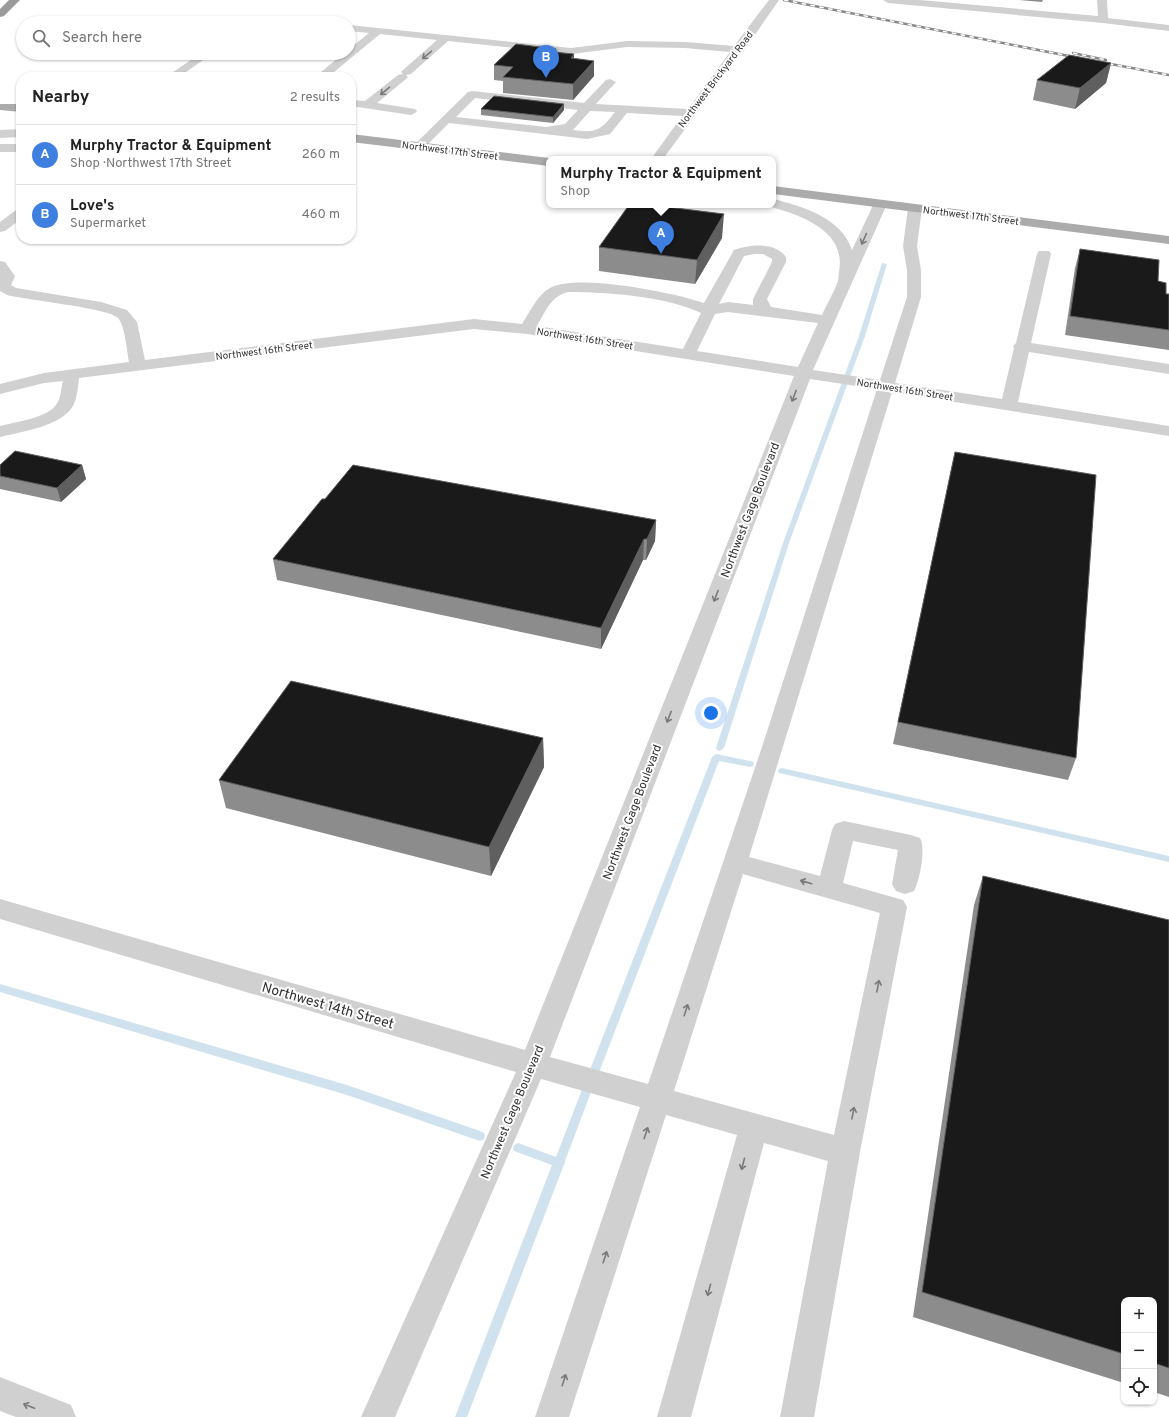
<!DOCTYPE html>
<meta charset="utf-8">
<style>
body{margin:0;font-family:Overpass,sans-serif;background:#f2f2f2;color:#222}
.controls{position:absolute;right:12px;bottom:12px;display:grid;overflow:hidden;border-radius:8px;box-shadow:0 1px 3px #0004}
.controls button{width:36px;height:36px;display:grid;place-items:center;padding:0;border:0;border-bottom:1px solid #e0e0e0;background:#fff;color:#222;font:20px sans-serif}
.you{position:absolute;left:711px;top:713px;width:14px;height:14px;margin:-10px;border:3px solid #fff;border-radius:50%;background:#1a73e8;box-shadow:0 0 0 6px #1a73e833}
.badge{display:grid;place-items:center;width:26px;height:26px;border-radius:50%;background:#111827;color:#fff;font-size:13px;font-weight:700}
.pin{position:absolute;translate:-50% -33px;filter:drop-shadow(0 1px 2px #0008)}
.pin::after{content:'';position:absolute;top:21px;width:14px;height:12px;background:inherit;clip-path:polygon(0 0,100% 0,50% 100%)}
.popup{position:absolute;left:546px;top:156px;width:230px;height:52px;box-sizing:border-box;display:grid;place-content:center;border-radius:8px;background:#fff;filter:drop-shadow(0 1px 3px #0005);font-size:13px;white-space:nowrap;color:#767676}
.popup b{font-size:15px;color:#222}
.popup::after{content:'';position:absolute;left:50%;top:100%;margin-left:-8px;border:8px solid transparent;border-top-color:#fff}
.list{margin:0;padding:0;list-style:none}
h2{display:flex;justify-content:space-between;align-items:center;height:52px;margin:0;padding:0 16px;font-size:17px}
h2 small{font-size:13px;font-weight:400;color:#767676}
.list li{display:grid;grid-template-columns:26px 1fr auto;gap:12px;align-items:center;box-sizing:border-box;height:60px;padding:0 16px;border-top:1px solid #e0e0e0}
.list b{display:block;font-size:15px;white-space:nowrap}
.list p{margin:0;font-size:13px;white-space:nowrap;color:#767676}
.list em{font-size:13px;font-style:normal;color:#767676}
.icon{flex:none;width:22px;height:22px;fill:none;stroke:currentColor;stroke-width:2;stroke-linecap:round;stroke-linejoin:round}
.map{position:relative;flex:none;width:1169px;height:1417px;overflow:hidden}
.search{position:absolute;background:#fff;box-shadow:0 1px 3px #0004;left:16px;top:16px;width:340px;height:44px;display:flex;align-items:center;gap:10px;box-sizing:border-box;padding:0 14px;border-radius:22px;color:#767676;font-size:15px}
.panel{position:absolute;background:#fff;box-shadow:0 1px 3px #0004;left:16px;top:72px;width:340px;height:172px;border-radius:16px}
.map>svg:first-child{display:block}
</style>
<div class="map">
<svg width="1169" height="1417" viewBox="0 0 1169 1417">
<rect width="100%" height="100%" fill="#fff"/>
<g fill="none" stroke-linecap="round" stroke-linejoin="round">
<g fill="#cfe2ee" fill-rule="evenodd">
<path d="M882 263 887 264 865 336 789 543 724 748 720 751 717 750 716 748 783 543 859 336Z"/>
<path d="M716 754 750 761 753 762 754 764 753 766 750 767 719 761 598 1075 597 1078 593 1080 589 1078 588 1075 712 757Z"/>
<path d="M782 768 1169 856V862L779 773 778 771 779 769Z"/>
<path d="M0 984 347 1085 480 1131 484 1133 485 1136 484 1139 480 1141 347 1095 0 992Z"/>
<path d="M588 1082 592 1084 593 1087 565 1161V1163L563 1167 467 1417H455L552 1165 514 1151 513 1148 514 1145 518 1143 556 1157 583 1087 584 1084Z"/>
</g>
<g fill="#d0d0d0" fill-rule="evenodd">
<path d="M769 0H779L743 52 741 53 663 159H651L682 116 627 113 610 134 587 139 449 123 423 149 419 150 413 146 468 92 472 91 584 103 606 80 610 79 616 82 596 104 688 109 730 52 685 48 627 47 571 54 448 41 411 74 406 75 408 77 406 79 377 103 415 109 417 111 415 113 411 115 351 106V100L365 101 398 75 403 74 401 72 403 70 437 40 380 34 328 77H315L344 53H349V49L369 33 349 31V25L571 48 627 41 685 42 734 46ZM475 98 578 110 565 124 546 127 456 117ZM590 111 615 112C600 131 597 133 573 130Z"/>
<path d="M883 0H920L1098 16 1097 0H1107L1108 18 1169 25V31L1103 23 888 3Z"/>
<path d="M259 16 299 20 304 23H248Z"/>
<path d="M201 53H213L179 77H166Z"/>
<path d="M21 129V137L0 138V130Z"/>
<rect x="0" y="144" width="21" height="8"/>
<path d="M773 199C802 206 842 218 852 250L875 201H885L887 204 813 370 880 380 907 297V270L903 246 908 208 910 205H920L922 208 917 246 921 270V297L895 383 1002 399 1014 348 1013 346 1016 343 1037 254 1039 251H1049L1051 254 1031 343 1169 364V374L1029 352 1018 402 1169 426V436L892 392 749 857 820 876 832 830 835 824 844 821 911 835 920 838C926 848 920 880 914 891L905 894 896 891 892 884 898 850 853 841 843 883 903 900 907 907 860 1152 814 1417H780L828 1161 764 1143 691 1417H657L737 1135 666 1115 569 1417H535L640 1107 541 1079 395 1417H361L516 1072 0 919V899L525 1050 794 376 527 334 474 329 79 378C78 388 77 398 73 406 62 426 21 432 0 437V426C15 422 47 418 56 405 61 399 61 388 63 381L44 383 0 394V384L44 373 129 362C127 351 125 326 118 318 109 308 26 300 7 295L0 291V261L5 262 15 276 11 285 16 288 101 302 127 310 137 322 145 360 474 319 522 324C530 312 537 295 550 288 578 273 674 293 704 303L734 250C749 245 775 241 786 257V262L767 299 771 307 822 315C827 304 834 292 838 281 839 278 838 276 839 272 847 230 800 215 768 206L773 205ZM754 254H763L772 259V262L753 299V305L728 302 719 304 744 256ZM568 292C607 292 665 296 701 313L683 349 537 326C545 312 551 296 568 292ZM728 312 818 323 798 367 697 351 715 314ZM810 379 877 389 761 750 648 1084 550 1057ZM743 874 880 913 834 1135 674 1091Z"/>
<path d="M21 209V219L5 231 0 232V222L16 210Z"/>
<path d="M0 1377 71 1405 76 1417H16L0 1411Z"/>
</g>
<g fill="#ababab" fill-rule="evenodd">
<path d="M0 104H21V112L0 110Z"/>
<path d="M351 134 549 158 552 159H549V166L351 142Z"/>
<path d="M773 186 1169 236V244L773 194Z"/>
</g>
<path fill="#9a9a9a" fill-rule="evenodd" d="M9 0H20L4 16 0 17V9Z"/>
<g stroke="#888" stroke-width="2.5">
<g id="rail">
<path d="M784 0 1079 58"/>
<path d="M1073 53 1106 60"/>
<path d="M1100 62 1169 75"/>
</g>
</g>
<use href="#rail" stroke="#fff" stroke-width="1.5" stroke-dasharray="4.5" stroke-linecap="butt"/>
</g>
<g fill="#8c8c8c">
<path d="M1019 0H1043L1042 2Z"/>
<path d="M556 49V52L574 54V59L594 76 573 100 503 93V81L494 80V65Z"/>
<path d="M1111 63 1106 83 1075 109 1033 100 1037 80Z"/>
<path d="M481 109 564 110 553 123 481 115Z"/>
<path d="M722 238 695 284 599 271V247Z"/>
<path d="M1080 249 1158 281 1166 294H1169V350L1065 335 1075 268Z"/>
<path d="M955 452 1076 758 1068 780 893 744Z"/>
<path d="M0 465H82L86 479 61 502 0 489Z"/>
<path d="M325 499 656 520 655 541 646 560H643L601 649 277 580 273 559Z"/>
<path d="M543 738 544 767 491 876 226 808 219 780Z"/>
<path d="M983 876 1169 920V1397L1154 1392V1300H1124V1383L913 1317 974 905Z"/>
</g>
<g fill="#5f5f5f">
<path d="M574 54V70L571 58Z"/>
<path d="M594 61V76L573 100V84Z"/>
<path d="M1111 63 1106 83 1075 109 1080 88Z"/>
<path d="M564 104V110L553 123V117Z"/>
<path d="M724 214 722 238 695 284 697 260Z"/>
<path d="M82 465 86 479 61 502 57 488Z"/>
<path d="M656 520 655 541 646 560 647 539Z"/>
<path d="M644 539 643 560 601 649V628Z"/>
<path d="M543 738 544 767 491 876 489 847Z"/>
</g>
<g fill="#1a1a1a" stroke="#5f5f5f">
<path d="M516 44 556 49 553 52 574 54 571 58 594 61 573 84 503 77 513 67 494 65Z"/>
<path d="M1069 55 1111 63 1080 88 1037 80Z"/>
<path d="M494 96 564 104 553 117 481 109Z"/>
<path d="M629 205H651L724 214 697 260 599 247Z"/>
<path d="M1080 249 1159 260 1158 281 1166 283V294H1169V330L1070 316Z"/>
<path d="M15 451 82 465 57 488 0 476V465Z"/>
<path d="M955 452 1096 475 1076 758 898 722Z"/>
<path d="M353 465 656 520 647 539H644L601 628 273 559 322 499H325Z"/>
<path d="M291 681 543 738 489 847 219 780Z"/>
<path d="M983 876 1169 920V1368L1154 1363V1300H1124V1354L922 1292Z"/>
</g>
<defs><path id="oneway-shaft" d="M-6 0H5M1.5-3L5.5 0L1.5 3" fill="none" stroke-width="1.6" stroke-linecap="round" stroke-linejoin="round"/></defs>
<g stroke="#7a7a7a">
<use href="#oneway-shaft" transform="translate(427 55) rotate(140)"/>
<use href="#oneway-shaft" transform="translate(385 91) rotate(140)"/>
<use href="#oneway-shaft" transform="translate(864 239) rotate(114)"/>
<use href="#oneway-shaft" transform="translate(794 396) rotate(111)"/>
<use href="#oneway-shaft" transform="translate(716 596) rotate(111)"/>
<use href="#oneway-shaft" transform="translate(669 717) rotate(111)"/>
<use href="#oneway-shaft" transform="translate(806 882) rotate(-164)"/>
<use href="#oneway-shaft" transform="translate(878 986) rotate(-79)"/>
<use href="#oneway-shaft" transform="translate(686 1010) rotate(-72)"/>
<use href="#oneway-shaft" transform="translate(853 1113) rotate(-79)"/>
<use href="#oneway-shaft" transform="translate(646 1133) rotate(-72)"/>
<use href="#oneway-shaft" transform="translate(743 1164) rotate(105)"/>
<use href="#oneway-shaft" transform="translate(605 1257) rotate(-72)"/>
<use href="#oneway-shaft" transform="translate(709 1290) rotate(105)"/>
<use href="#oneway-shaft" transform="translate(564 1380) rotate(-72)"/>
<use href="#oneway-shaft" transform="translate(29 1406) rotate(-159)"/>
</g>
<g text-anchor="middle" stroke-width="4" stroke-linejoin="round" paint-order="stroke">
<g font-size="10" fill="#333" stroke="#fff">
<text transform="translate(715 79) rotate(-53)" y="4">Northwest Brickyard Road</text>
<text transform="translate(450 150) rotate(7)" y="4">Northwest 17th Street</text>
<text transform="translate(971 215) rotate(7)" y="4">Northwest 17th Street</text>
<text transform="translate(585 338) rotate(9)" y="4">Northwest 16th Street</text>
<text transform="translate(264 350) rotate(-7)" y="4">Northwest 16th Street</text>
<text transform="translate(905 389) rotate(9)" y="4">Northwest 16th Street</text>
</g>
<g font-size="12" fill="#333" stroke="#fff">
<text transform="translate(750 510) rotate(-69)" y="4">Northwest Gage Boulevard</text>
<text transform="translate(632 812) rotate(-69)" y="4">Northwest Gage Boulevard</text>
<text transform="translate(512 1112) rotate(-67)" y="4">Northwest Gage Boulevard</text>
</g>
<g font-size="14" fill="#333" stroke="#fff">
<text transform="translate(328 1005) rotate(16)" y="5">Northwest 14th Street</text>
</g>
</g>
</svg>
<div class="controls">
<button>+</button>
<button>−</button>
<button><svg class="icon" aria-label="locate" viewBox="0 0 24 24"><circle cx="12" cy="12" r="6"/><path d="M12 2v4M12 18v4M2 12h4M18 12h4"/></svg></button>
</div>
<div class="you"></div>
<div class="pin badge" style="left:661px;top:254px;background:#3f7fe0">A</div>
<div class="popup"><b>Murphy Tractor &amp; Equipment</b>Shop</div>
<div class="pin badge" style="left:546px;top:78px;background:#3f7fe0">B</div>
<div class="search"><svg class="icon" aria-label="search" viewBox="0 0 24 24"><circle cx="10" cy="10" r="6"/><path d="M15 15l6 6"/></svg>Search here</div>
<section class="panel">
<h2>Nearby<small>2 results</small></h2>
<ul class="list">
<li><span class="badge" style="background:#3f7fe0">A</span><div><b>Murphy Tractor &amp; Equipment</b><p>Shop · Northwest 17th Street</p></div><em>260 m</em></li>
<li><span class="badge" style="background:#3f7fe0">B</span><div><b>Love's</b><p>Supermarket</p></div><em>460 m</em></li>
</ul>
</section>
</div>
